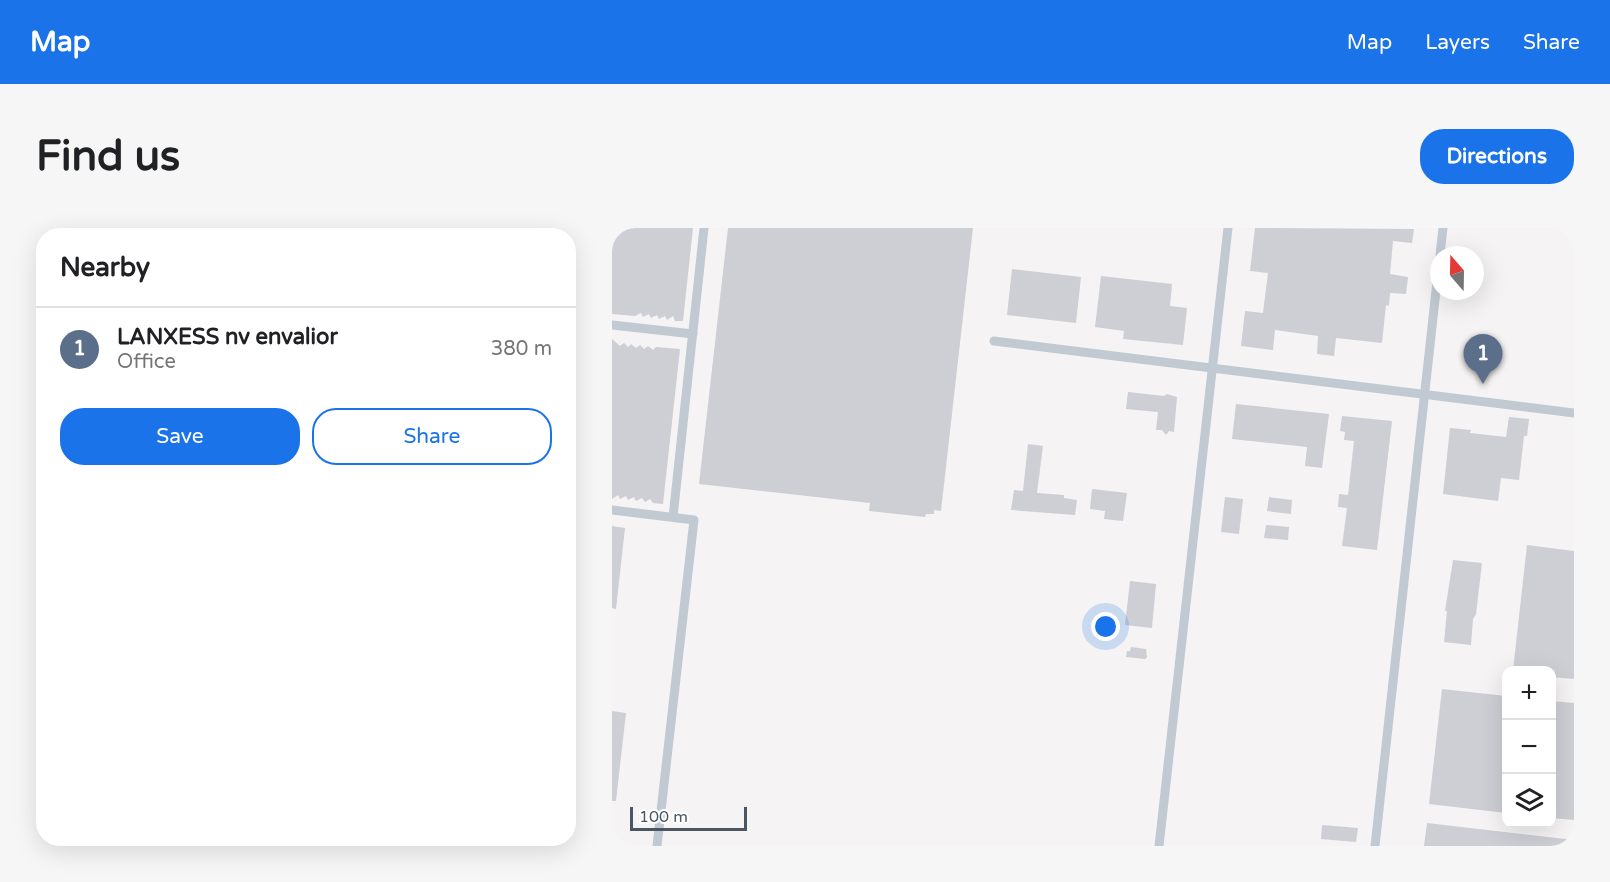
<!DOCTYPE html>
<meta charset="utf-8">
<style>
body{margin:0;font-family:"Varela Round",sans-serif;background:#f6f6f6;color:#202124}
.controls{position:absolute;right:18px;bottom:18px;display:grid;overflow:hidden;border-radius:12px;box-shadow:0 6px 24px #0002}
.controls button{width:54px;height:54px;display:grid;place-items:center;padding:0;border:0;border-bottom:2px solid #e0e0e0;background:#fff;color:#202124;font:30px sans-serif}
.compass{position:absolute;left:818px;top:18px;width:54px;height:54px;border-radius:50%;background:#fff;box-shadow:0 6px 24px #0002;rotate:340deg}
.scale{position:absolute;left:18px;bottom:15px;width:117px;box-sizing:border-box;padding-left:6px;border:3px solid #4a5661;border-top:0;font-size:16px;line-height:21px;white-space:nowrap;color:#4a5661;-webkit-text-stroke:4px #fff;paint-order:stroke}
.you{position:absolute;left:494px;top:399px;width:21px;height:21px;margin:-15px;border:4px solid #fff;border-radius:50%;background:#1a73e8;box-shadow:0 0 0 9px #1a73e833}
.badge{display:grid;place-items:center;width:39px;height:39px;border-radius:50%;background:#1a73e8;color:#fff;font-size:20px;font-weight:700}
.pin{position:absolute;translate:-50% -50px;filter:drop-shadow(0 2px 3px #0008)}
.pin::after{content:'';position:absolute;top:32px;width:21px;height:18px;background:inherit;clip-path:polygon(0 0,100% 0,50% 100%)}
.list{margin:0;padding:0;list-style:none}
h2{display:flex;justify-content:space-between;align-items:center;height:78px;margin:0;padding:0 24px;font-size:26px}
h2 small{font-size:20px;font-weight:400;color:#757577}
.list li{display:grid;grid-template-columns:39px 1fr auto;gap:18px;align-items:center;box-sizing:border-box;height:84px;padding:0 24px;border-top:2px solid #e0e0e0}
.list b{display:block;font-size:22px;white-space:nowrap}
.list p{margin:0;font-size:20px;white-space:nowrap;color:#757577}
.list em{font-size:20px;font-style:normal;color:#757577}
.actions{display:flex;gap:12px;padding:18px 24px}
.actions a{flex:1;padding:14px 0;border:2px solid #1a73e8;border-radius:24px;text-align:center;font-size:21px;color:#1a73e8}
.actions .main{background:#1a73e8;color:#fff}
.icon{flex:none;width:33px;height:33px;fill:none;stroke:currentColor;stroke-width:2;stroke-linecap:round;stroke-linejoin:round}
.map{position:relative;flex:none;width:962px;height:618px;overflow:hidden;border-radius:24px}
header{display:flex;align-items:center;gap:36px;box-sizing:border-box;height:84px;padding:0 30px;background:#1a73e8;color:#fff}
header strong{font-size:28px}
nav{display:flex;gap:33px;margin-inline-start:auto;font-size:21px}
.intro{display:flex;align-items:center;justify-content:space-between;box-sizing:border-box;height:144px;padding:0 36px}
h1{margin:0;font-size:42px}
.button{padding:15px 27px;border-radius:24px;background:#1a73e8;color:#fff;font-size:21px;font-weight:700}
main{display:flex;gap:36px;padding:0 36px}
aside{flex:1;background:#fff;border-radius:24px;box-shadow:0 6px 24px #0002}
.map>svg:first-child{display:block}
</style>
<header>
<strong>Map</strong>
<nav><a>Map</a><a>Layers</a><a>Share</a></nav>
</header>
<div class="intro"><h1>Find us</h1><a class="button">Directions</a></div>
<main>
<aside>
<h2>Nearby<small></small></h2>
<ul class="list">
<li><span class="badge" style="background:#5c6f8a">1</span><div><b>LANXESS nv envalior</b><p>Office</p></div><em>380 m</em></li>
</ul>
<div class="actions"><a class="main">Save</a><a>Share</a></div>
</aside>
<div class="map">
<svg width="962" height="618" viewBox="0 0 962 618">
<rect width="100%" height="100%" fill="#f5f3f3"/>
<g fill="#cdcfd5">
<path d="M0 0H81L71 93H63L61 88 55 92 53 88 47 91 45 87 39 90 37 86 31 89 29 85 23 88 0 86Z"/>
<path d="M116 0H361L329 283 322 282V286H314L313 289 257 283 258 275 87 256Z"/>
<path d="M643 0 802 1 800 15 781 13 778 46 796 49 794 66 778 65 777 78 774 77 770 115 724 110 722 128 705 126 706 108 663 102 661 122 629 118 633 83 651 85 656 45 638 43Z"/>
<path d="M400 41 469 49 464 95 395 87Z"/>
<path d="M489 48 560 56 558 78 575 80 571 117 511 111 512 103 483 99Z"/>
<path d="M0 111 8 118 12 115 16 119 19 116 24 120 28 117 32 121 36 118 41 122 44 119 68 121 51 276 41 275 38 271 33 274 30 270 24 273 22 269 16 272 14 268 8 271 6 267 0 271Z"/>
<path d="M516 164 552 168 555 166 565 169 562 204 557 203 554 207 550 202H544L546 184 514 181Z"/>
<path d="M624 176 717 186 710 240 693 238 695 219 620 211Z"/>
<path d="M730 188 780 193 765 322 730 318 735 280 726 279 727 266 736 267 742 213 732 212 733 204 728 203Z"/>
<path d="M897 189 917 191 915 208H912L907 252 889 250 886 273 831 266 838 200 859 202 858 205 894 209Z"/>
<path d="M416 216 431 218 425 265 452 267V270L465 272 463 287 399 282 402 262 411 263Z"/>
<path d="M480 261 515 265 511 293 492 291 493 283 478 281Z"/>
<path d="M613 269 631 271 627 306 609 304Z"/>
<path d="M657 269 680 272 679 286 655 283Z"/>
<path d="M654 297 677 299 676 312 652 310Z"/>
<path d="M0 298 13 300 4 381 0 380Z"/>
<path d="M915 317 962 323V451L939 449V442H901Z"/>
<path d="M841 332 870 335 864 386 861 391 859 417 832 414 835 383H833Z"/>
<path d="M518 353 544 356 540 400 513 397Z"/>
<path d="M519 419 534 421 535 429 533 431 514 429 515 423H518Z"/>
<path d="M830 461 894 468V585L817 576Z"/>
<path d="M939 473 962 475V592L939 590Z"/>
<path d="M0 483 14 485 4 573H0Z"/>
<path d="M815 595 962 612V618H812Z"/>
<path d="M710 597 746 600 744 614 709 611Z"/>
</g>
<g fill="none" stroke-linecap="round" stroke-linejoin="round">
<g stroke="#c1cad2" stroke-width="9">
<path d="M828 27 831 0"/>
<path d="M0 97 81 106"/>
<path d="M382 113 962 185"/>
<path d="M0 282 82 292 45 618"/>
<path d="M61 289 92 0"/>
<path d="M547 618 616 0"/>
<path d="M763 618 827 35"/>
</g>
</g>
</svg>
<div class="controls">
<button>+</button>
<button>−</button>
<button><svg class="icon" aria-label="layers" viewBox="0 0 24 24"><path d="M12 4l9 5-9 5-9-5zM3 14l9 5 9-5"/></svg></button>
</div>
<svg class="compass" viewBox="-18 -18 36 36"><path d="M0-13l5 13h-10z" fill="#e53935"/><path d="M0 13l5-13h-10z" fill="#757577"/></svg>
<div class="scale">100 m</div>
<div class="you"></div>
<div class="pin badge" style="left:871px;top:156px;background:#5c6f8a">1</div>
</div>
</main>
